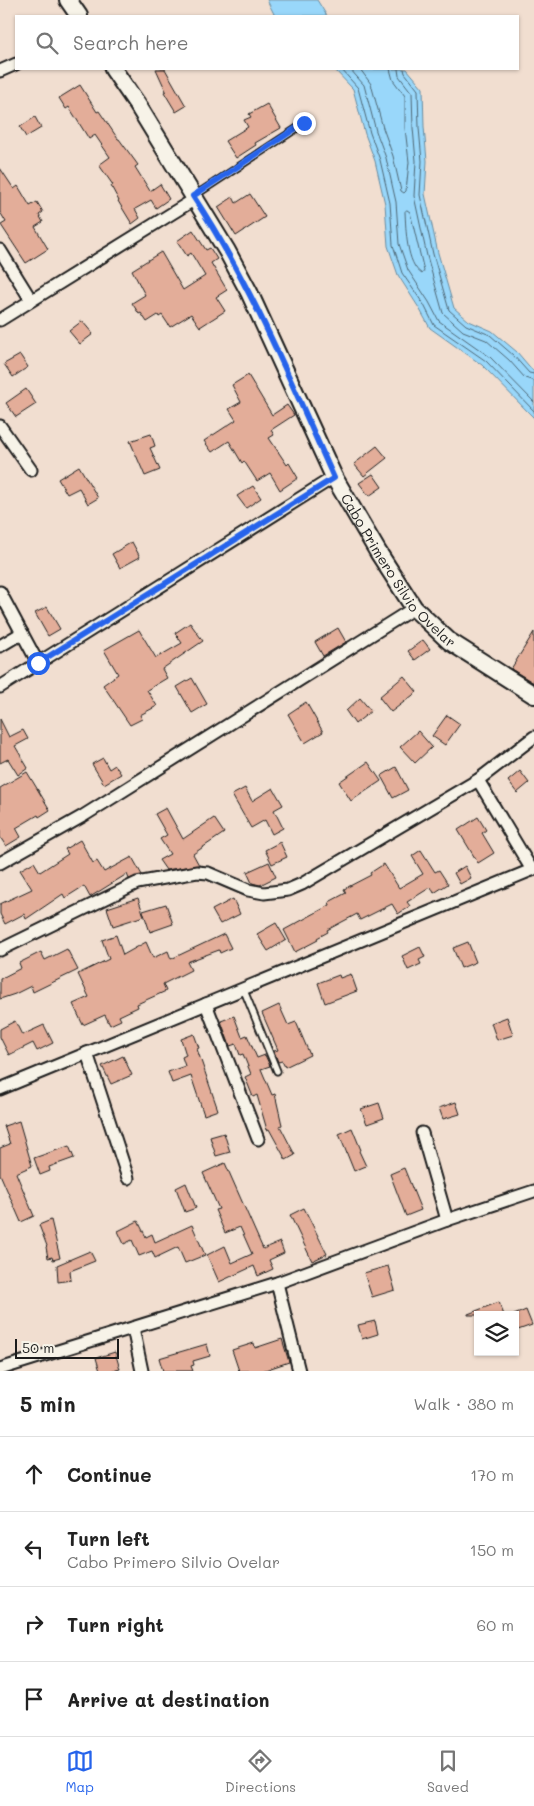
<!DOCTYPE html>
<meta charset="utf-8">
<style>
body{margin:0;font-family:Mali,sans-serif;background:#f6f6f6;color:#222}
.controls{position:absolute;right:15px;bottom:15px;display:grid;overflow:hidden;border-radius:0px;box-shadow:0 1px 4px #0004}
.controls button{width:45px;height:45px;display:grid;place-items:center;padding:0;border:0;border-bottom:1px solid #e0e0e0;background:#fff;color:#222;font:25px sans-serif}
.scale{position:absolute;left:15px;bottom:12px;width:104px;box-sizing:border-box;padding-left:5px;border:2px solid #1c1c1c;border-top:0;font-size:14px;line-height:18px;white-space:nowrap;color:#1c1c1c;-webkit-text-stroke:4px #f7f3e8;paint-order:stroke}
.stop{position:absolute;width:15px;height:15px;margin:-11px;border:4px solid #2563eb;border-radius:50%;background:#fff}
.stop.end{background:#2563eb;border-color:#fff;box-shadow:0 1px 5px #0008}
.list{margin:0;padding:0;list-style:none}
h2{display:flex;justify-content:space-between;align-items:center;height:65px;margin:0;padding:0 20px;font-size:21px}
h2 small{font-size:16px;font-weight:400;color:#767676}
.list li{display:grid;grid-template-columns:32px 1fr auto;gap:15px;align-items:center;box-sizing:border-box;height:75px;padding:0 20px;border-top:1px solid #e0e0e0}
.list b{display:block;font-size:19px;white-space:nowrap}
.list p{margin:0;font-size:16px;white-space:nowrap;color:#767676}
.list em{font-size:16px;font-style:normal;color:#767676}
.icon{flex:none;width:28px;height:28px;fill:none;stroke:currentColor;stroke-width:2;stroke-linecap:round;stroke-linejoin:round}
.map{position:relative;flex:none;width:534px;height:1371px;overflow:hidden}
.search{position:absolute;background:#fff;box-shadow:0 1px 4px #0004;left:15px;right:15px;top:15px;height:55px;display:flex;align-items:center;gap:12px;box-sizing:border-box;padding:0 18px;border-radius:0px;color:#767676;font-size:19px}
.sheet{height:365px;background:#fff}
nav{display:flex;justify-content:space-around;align-items:center;box-sizing:border-box;height:70px;border-top:1px solid #e0e0e0;background:#fff;font-size:14px;color:#767676}
nav a{display:grid;justify-items:center;gap:2px}
nav .on{color:#2563eb}
.map>svg:first-child{display:block}
</style>
<div class="map">
<svg width="534" height="1371" viewBox="0 0 534 1371">
<rect width="100%" height="100%" fill="#f1ded0"/>
<filter id="ink" filterUnits="userSpaceOnUse"><feTurbulence type="fractalNoise" baseFrequency=".02" numOctaves="2"/><feDisplacementMap in="SourceGraphic" scale="10" xChannelSelector="R" yChannelSelector="G"/><feConvolveMatrix kernelMatrix="1 2 1 2 8 2 1 2 1" color-interpolation-filters="sRGB"/></filter>
<g filter="url(#ink)">
<g fill="#99d7fa" stroke="#678ca1">
<path d="M267 0H317L327 16H275Z"/>
<path d="M334 69H407L423 88 424 127 427 161 425 194 438 253 454 308 469 321 492 331 517 352 534 372V418L482 365 430 328 419 308 398 275 388 246 385 204 375 161 365 134 353 89Z"/>
</g>
<g fill="none" stroke-linecap="round" stroke-linejoin="round">
<g stroke="#4e6775" stroke-width="1">
<path d="M341 69 358 88 370 133 380 160 390 203 393 245 402 273 424 305 434 325 486 361 534 411"/>
<path d="M350 69 364 85 376 131 386 158 396 202 399 244 408 270 429 302 439 321 490 357 534 402"/>
<path d="M360 69 371 84 383 128 393 156 401 191 404 193 406 191 409 162 405 128V96L393 80 390 69"/>
<path d="M398 69 399 76 412 93 413 128 416 161 414 196 427 256 443 313 463 331 486 340 509 360 525 378 534 381"/>
<path d="M404 69 405 73 418 90 419 128 422 161 420 195 433 254 449 310 466 325 490 335 513 355 529 373 534 374"/>
<path d="M407 210 410 212 424 271 422 274C406 264 406 229 405 212Z"/>
</g>
</g>
<g fill="#e3ad99" stroke="#1c1c1c">
<path d="M156 69H165L186 106 176 112 164 92 166 91Z"/>
<path d="M80 85 97 112 99 111 118 139H119L138 165 135 167 150 191 160 184 169 199 156 208 151 200 135 209 140 218 132 224 118 201H119L111 186 113 185 99 165 110 157 95 135 89 139 69 107 66 109 59 98Z"/>
<path d="M267 104 281 128 255 143 256 145 236 158 225 141 248 127 244 120 251 117 249 114Z"/>
<path d="M35 117 41 128 26 137 20 127Z"/>
<path d="M0 168 14 189 18 186 30 206 37 202 43 212 39 215 43 222 35 227 48 249 26 263 1 225 6 222 0 212Z"/>
<path d="M250 194 265 217 236 236 218 207 233 197 236 203Z"/>
<path d="M193 230 206 250 210 248 217 259 211 263 227 290 216 297 225 311 200 327 191 314 170 327 162 315 159 317 158 315 147 322 141 313 139 314 132 303 145 295 132 270 161 252 183 290 205 276 191 253 187 256 177 241Z"/>
<path d="M82 321 93 334 80 344 69 331Z"/>
<path d="M20 355 28 367 13 377 4 364Z"/>
<path d="M248 375 272 415 287 405 294 415 271 430 274 435 269 438 287 465 289 463 298 478 280 490 270 473 257 481 244 461 242 463 229 441 212 452 204 441 236 420 229 409 241 402 232 385Z"/>
<path d="M26 389 36 404 16 417 6 403Z"/>
<path d="M151 434 155 446 150 448 160 470 145 476 130 441Z"/>
<path d="M377 446 387 458 364 476 354 464Z"/>
<path d="M79 466 98 498 88 504 79 488 67 494 58 479Z"/>
<path d="M373 474 382 487 369 496 359 483Z"/>
<path d="M253 486 261 498 246 508 237 496Z"/>
<path d="M132 542 140 557 120 568 112 554Z"/>
<path d="M47 607 60 629 48 636 35 613Z"/>
<path d="M190 623 203 641 162 669 167 678 147 690 157 706 140 715 142 719 130 725 103 685 118 674 104 650 139 630 156 658 182 643 175 633Z"/>
<path d="M338 628 346 642 323 656 315 642Z"/>
<path d="M534 632V683L511 669Z"/>
<path d="M423 640 430 649 415 660 408 651Z"/>
<path d="M404 676 417 692 391 712 379 697Z"/>
<path d="M192 678 207 704 192 713 177 687Z"/>
<path d="M360 698 371 711 355 724 346 711Z"/>
<path d="M306 702 323 732 305 743 288 714Z"/>
<path d="M447 715 460 724 445 745 432 736Z"/>
<path d="M0 719 9 737 23 730 28 739 15 746 28 768 18 775 8 759 0 763Z"/>
<path d="M418 731 432 747 415 763 400 747Z"/>
<path d="M103 758 109 769 115 765 121 774 104 784 92 764Z"/>
<path d="M368 762 381 781 351 801 339 782Z"/>
<path d="M396 767 408 790 393 798 381 776Z"/>
<path d="M520 771 529 783 517 793 508 781Z"/>
<path d="M27 772 50 810 39 817 38 815 16 828 21 837 6 846 0 837V788Z"/>
<path d="M245 788 252 801 273 788 283 805 274 810 283 828 272 834 265 820 251 828 232 795Z"/>
<path d="M166 808 183 839 214 818 224 833 193 854 199 865 166 870 159 860 170 854 160 839 167 835 155 814Z"/>
<path d="M478 817 486 830 482 833 494 853 478 863 458 830Z"/>
<path d="M80 840 93 863 97 861 104 872 132 857 142 875 129 879 127 874 90 897 84 886 65 898 63 894 26 919 24 914 5 924 0 914V904L32 889 20 870 34 862 40 872 68 854 65 849Z"/>
<path d="M280 842 287 857 272 864 265 850Z"/>
<path d="M421 850 435 872 439 870 448 884 434 893 431 887 407 902 410 906 398 914 392 904 360 920 357 914 327 930 328 932 317 938 318 940 295 952 284 930 330 905 329 902 346 893 344 889 371 875 370 873 384 864 399 888 423 874 412 856Z"/>
<path d="M269 862 276 877 260 885 252 883 247 872Z"/>
<path d="M465 866 471 878 460 884 454 873Z"/>
<path d="M138 898 144 916 113 926 107 908Z"/>
<path d="M233 899 240 914 220 924 212 910Z"/>
<path d="M166 904 173 924 150 932 143 911Z"/>
<path d="M276 923 286 940 268 951 257 934Z"/>
<path d="M224 934 231 948 220 953 219 950 187 962 191 970 163 984 166 991 137 1004 138 1007 119 1016 121 1020 110 1025 105 1015 83 1025 73 1004 89 997 78 974 109 959 102 940 116 935 123 955 146 942 153 958 168 951 171 959Z"/>
<path d="M468 942 476 962 461 968 453 948Z"/>
<path d="M420 947 425 957 419 960 421 964 408 970 402 956Z"/>
<path d="M67 949 78 970 33 992 31 986 15 994 0 999V979L21 968 19 963 41 952 45 960Z"/>
<path d="M351 974 357 991 325 1003 318 983 339 975 340 978Z"/>
<path d="M279 1005 288 1025 296 1022 310 1055 285 1067 282 1061 278 1062 274 1051 278 1050 262 1013Z"/>
<path d="M234 1016 242 1037 247 1035 257 1058 265 1055 270 1066 261 1069 272 1095 275 1094 282 1125 280 1126 295 1155 286 1160 269 1129 267 1130 257 1095 253 1097 245 1077 251 1074 243 1054 240 1055 236 1044 230 1046 221 1021Z"/>
<path d="M507 1017 513 1035 497 1040 491 1023Z"/>
<path d="M15 1021 22 1035 44 1025 53 1043 37 1051 33 1043 9 1055 0 1037V1029Z"/>
<path d="M194 1034 199 1048 197 1049 218 1110 204 1115 191 1076 172 1083 168 1072 185 1066 182 1057 186 1055 181 1039Z"/>
<path d="M123 1056 132 1075 111 1084 102 1066Z"/>
<path d="M456 1102 460 1114 443 1119 439 1108Z"/>
<path d="M379 1103 384 1118 367 1124 361 1109Z"/>
<path d="M19 1121 32 1166 16 1173 34 1216 21 1222 0 1174V1148L10 1144 4 1126Z"/>
<path d="M352 1128 361 1150 359 1151 366 1166 354 1171 339 1134Z"/>
<path d="M224 1133 230 1152 216 1156 210 1137Z"/>
<path d="M69 1146 74 1158 49 1167 50 1171 40 1175 34 1158Z"/>
<path d="M225 1163 263 1249 280 1242 284 1253 269 1260 273 1269 258 1276 254 1266 219 1282 207 1255 225 1246 232 1263 252 1254 240 1227 225 1233 215 1210 219 1209 203 1173Z"/>
<path d="M404 1168 421 1210 406 1216 390 1174Z"/>
<path d="M186 1183 196 1208 185 1212 176 1188Z"/>
<path d="M304 1208 327 1254 312 1261 290 1215Z"/>
<path d="M51 1220 60 1258 53 1260 52 1257 48 1258 46 1247 47 1246 39 1225Z"/>
<path d="M138 1221 146 1237 152 1234 155 1242 192 1225 205 1255 185 1263 178 1247 155 1258 152 1251 139 1256 132 1240 124 1244 118 1231Z"/>
<path d="M90 1251 95 1261 70 1271 71 1280 58 1282 57 1265Z"/>
<path d="M388 1266 395 1290 372 1297 364 1273Z"/>
<path d="M499 1302 504 1315H468V1314Z"/>
<path d="M526 1310 532 1325 518 1330 515 1322V1315H514Z"/>
<path d="M375 1321 378 1334 362 1339 358 1325Z"/>
<path d="M282 1339 289 1362 262 1371H239L232 1350 254 1343 255 1348Z"/>
<path d="M207 1344 210 1356 193 1361 194 1365 191 1366 193 1371H163L159 1358Z"/>
<path d="M115 1352 120 1369 113 1371H100L96 1358Z"/>
</g>
<g fill="none" stroke-linecap="round" stroke-linejoin="round">
<g stroke="#1c1c1c" stroke-width="9">
<g id="service">
<path d="M194 196 305 123"/>
<path d="M243 988 277 1071"/>
</g>
</g>
<g stroke="#1c1c1c" stroke-width="15">
<g id="minor">
<path d="M0 71 16 64"/>
<path d="M0 250 31 300"/>
<path d="M0 320 195 199"/>
<path d="M0 426 31 470"/>
<path d="M0 592 38 663"/>
<path d="M0 646 22 633"/>
<path d="M0 687 334 477"/>
<path d="M478 780 532 870"/>
<path d="M0 863 83 816 414 608"/>
<path d="M0 950 137 883 197 872 208 873 248 890 264 893 288 890 302 884 478 780 534 737"/>
<path d="M206 1004 258 1139"/>
<path d="M87 1053 128 1178"/>
<path d="M0 1089 534 869"/>
<path d="M422 1133 447 1220"/>
<path d="M277 1283 299 1371"/>
<path d="M133 1328 142 1371"/>
<path d="M0 1369 277 1283 447 1220 534 1191"/>
</g>
</g>
<g stroke="#1c1c1c" stroke-width="20">
<g id="secondary">
<path d="M68 0 79 16"/>
<path id="s1" d="M113 69 137 104 227 251 249 292 334 477 378 552 414 608 449 641 534 695"/>
</g>
</g>
<use href="#service" stroke="#f7f3e8" stroke-width="5.5"/>
<use href="#minor" stroke="#f7f3e8" stroke-width="11"/>
<use href="#secondary" stroke="#f7f3e8" stroke-width="16"/>
</g>
</g>
<g fill="none" stroke-linecap="round" stroke-linejoin="round" filter="url(#ink)">
<path stroke="#2563eb" stroke-width="6" d="M38 663 334 478C291 382 251 284 193 196L304 123"/>
</g>
<g text-anchor="middle" stroke-width="5" stroke-linejoin="round" paint-order="stroke">
<g font-size="14" fill="#1c1c1c" stroke="#f7f3e8">
<text dy="5" stroke="none"><textPath href="#s1" startOffset="579">Cabo Primero Silvio Ovelar</textPath></text>
</g>
</g>
</svg>
<div class="controls">
<button><svg class="icon" aria-label="layers" viewBox="0 0 24 24"><path d="M12 4l9 5-9 5-9-5zM3 14l9 5 9-5"/></svg></button>
</div>
<div class="scale">50 m</div>
<div class="stop" style="left:38px;top:663px"></div>
<div class="stop end" style="left:304px;top:123px"></div>
<div class="search"><svg class="icon" aria-label="search" viewBox="0 0 24 24"><circle cx="10" cy="10" r="6"/><path d="M15 15l6 6"/></svg>Search here</div>
</div>
<section class="sheet">
<h2>5 min<small>Walk · 380 m</small></h2>
<ul class="list">
<li><svg class="icon" aria-label="ahead" viewBox="0 0 24 24"><path d="M12 20V5M6 11l6-6 6 6"/></svg><div><b>Continue</b></div><em>170 m</em></li>
<li><svg class="icon" aria-label="left" viewBox="0 0 24 24"><path d="M17 20v-9H6M10 6l-5 5 5 5"/></svg><div><b>Turn left</b><p>Cabo Primero Silvio Ovelar</p></div><em>150 m</em></li>
<li><svg class="icon" aria-label="right" viewBox="0 0 24 24"><path d="M7 20v-9h11M14 6l5 5-5 5"/></svg><div><b>Turn right</b></div><em>60 m</em></li>
<li><svg class="icon" aria-label="arrive" viewBox="0 0 24 24"><path d="M6 21V4h12l-3 4 3 4H6"/></svg><div><b>Arrive at destination</b></div></li>
</ul>
</section>
<nav>
<a class="on"><svg class="icon" aria-label="map" viewBox="0 0 24 24"><path d="M3 6l6-2 6 2 6-2v14l-6 2-6-2-6 2zM9 4v14M15 6v14"/></svg>Map</a>
<a><svg class="icon" aria-label="directions" viewBox="0 0 24 24"><path d="M12 3l9 9-9 9-9-9zM9 14v-3h6M13 9l2 2-2 2"/></svg>Directions</a>
<a><svg class="icon" aria-label="saved" viewBox="0 0 24 24"><path d="M7 4h10v16l-5-4-5 4z"/></svg>Saved</a>
</nav>
